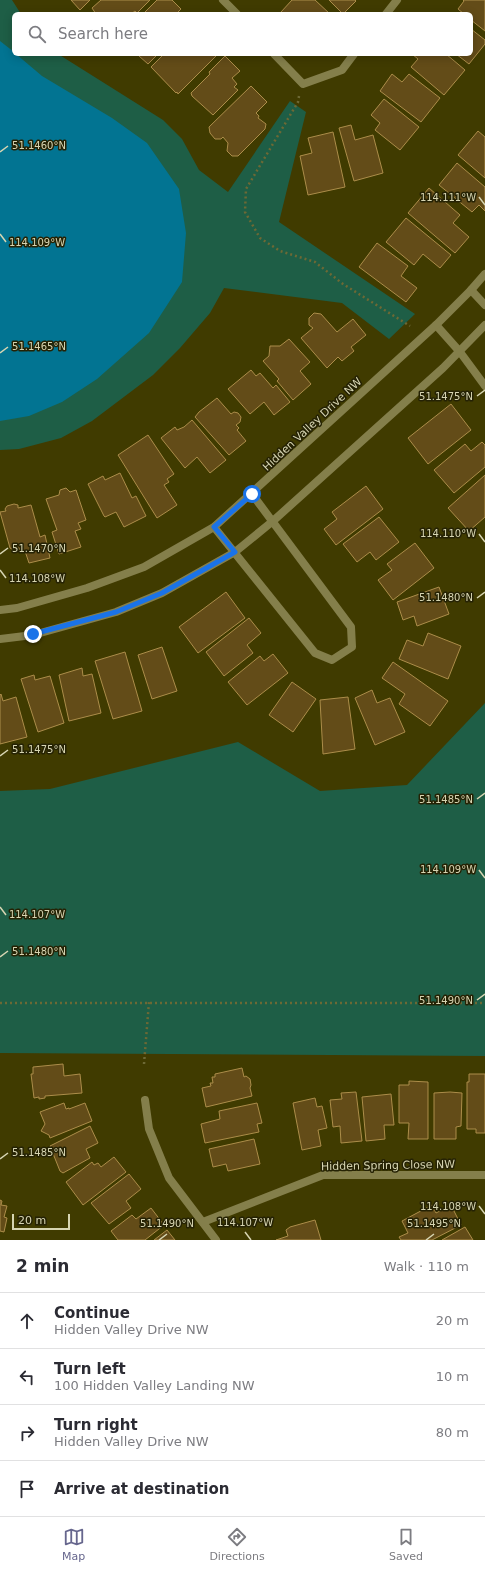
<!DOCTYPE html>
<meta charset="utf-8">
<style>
body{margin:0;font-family:"DejaVu Sans",sans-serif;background:#f2f2f3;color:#2b2b33}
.scale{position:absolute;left:12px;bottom:10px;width:58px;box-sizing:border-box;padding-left:4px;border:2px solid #d7d5b2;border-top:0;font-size:11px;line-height:14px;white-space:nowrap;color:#d7d5b2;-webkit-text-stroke:3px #252204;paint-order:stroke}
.stop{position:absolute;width:12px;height:12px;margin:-9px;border:3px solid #1a73e8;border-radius:50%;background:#fff}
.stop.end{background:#1a73e8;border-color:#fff;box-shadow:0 1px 4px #0008}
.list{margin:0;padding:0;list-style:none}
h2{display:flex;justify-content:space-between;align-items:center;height:52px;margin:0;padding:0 16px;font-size:17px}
h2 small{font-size:13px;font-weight:400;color:#7c7c81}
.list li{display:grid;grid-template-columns:26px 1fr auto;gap:12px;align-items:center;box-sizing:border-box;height:56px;padding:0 16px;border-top:1px solid #e1e1e2}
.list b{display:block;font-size:15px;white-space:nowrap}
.list p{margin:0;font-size:13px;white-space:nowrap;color:#7c7c81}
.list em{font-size:13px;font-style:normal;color:#7c7c81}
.icon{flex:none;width:22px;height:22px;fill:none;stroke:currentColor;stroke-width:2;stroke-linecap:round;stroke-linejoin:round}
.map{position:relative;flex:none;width:485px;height:1240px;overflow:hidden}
.search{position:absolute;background:#fff;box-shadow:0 2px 10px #0003;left:12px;right:12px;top:12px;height:44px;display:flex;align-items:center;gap:10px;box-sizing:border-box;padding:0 14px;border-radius:6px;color:#7c7c81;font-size:15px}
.sheet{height:276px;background:#fff}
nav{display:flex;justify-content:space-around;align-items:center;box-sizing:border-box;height:56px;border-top:1px solid #e1e1e2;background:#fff;font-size:11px;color:#7c7c81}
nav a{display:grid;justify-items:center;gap:2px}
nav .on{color:#66668d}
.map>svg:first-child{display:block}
</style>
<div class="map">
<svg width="485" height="1240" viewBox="0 0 485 1240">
<rect width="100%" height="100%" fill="#403b00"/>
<g fill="#1e5e46">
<path d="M0 0H12L21 14H14V54H58L163 120 182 139 199 170 228 192 290 101 306 112 279 222 415 314 389 339 342 303 224 288 210 313 180 348 153 375 92 421 61 438 19 449 0 450Z"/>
<path d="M485 703V1056L0 1053V791L50 789 238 742 320 791 407 785Z"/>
</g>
<path fill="#027492" d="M0 41 14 52V54H16L42 76 112 118 147 143 179 189 186 233 182 282 149 333 97 379 62 402 29 416 0 421Z"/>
<g fill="#634c18" stroke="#ac8d4a">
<path d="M71 0H90L80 10Z"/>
<path d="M101 0H150L137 13 135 11 131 14H96L92 8Z"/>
<path d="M157 0H172L181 9 176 14H143Z"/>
<path d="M292 0H315L330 14H283L281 12Z"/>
<path d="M329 0H355L356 1 343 14Z"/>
<path d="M463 0H485V31L471 20V14H464L458 9 464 1Z"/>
<path d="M471 29 485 40V44L469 64 456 54H471Z"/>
<path d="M139 54H158L148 64 139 56Z"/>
<path d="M164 54H218L178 94 177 92 176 93 151 67Z"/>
<path d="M412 54H446L465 70 444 95 411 67 418 59Z"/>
<path d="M225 56 240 71 232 78 237 84 234 87 238 90 213 115 192 96 191 93 210 74 209 72Z"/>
<path d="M392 74 402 82 409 74 440 98 421 122 380 91Z"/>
<path d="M251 86 267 102 256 113 259 116 258 118 266 124 265 129 238 156H232L227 151 228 143 223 137 221 139H215L210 133 209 127Z"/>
<path d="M384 99 419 127 400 150 375 130 380 123 371 115Z"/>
<path d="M351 125 355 140 373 135 383 173 354 181 339 128Z"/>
<path d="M478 131 485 137V178L458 155Z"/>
<path d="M333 132 345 187 308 195 300 156 312 153 308 138Z"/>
<path d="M457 163 485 187V211L479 205 472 212 439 185Z"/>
<path d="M429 188 460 215 453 223 469 237 455 253 408 213Z"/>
<path d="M406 218 451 255 440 268 423 254 414 265 386 242Z"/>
<path d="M377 243 408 266 401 276 417 288 406 302 359 267Z"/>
<path d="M314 313 321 314 337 332 353 319 366 335 351 347 354 351 342 361 338 357 327 368 301 338 313 328 309 325V318Z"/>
<path d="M289 339 310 362 300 371 311 384 293 400 277 381 279 379 263 361 269 356 270 346H280Z"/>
<path d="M251 370 256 376 260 373 273 388 276 385 290 402 274 415 264 402 250 414 228 389Z"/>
<path d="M217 398 231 414 234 412 238 413 241 417 240 422 236 425 239 428 237 430 246 441 229 455 195 417 199 412Z"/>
<path d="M451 404 471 430 428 464 408 438Z"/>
<path d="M192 420 226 460 210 473 197 457 185 468 161 438 175 427 177 430 184 427Z"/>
<path d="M148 435 174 474 167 479 169 482 164 485 177 505 157 518 118 455Z"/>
<path d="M482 442 485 445V467L454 493 434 470 465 444 471 451Z"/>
<path d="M120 473 132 498 136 496 146 516 124 527 116 512 105 517 104 516 88 484 103 476 105 480Z"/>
<path d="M485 475V517L469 531 448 508Z"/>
<path d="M366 486 383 509 336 545 324 529 337 519 332 512Z"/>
<path d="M66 488 70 492 76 490 86 520 78 523 81 529 75 531 81 547 59 554 52 532 57 530 46 499 59 495 60 490Z"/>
<path d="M14 504 18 505V508L31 505 40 537 45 535 50 558 29 563 25 551 20 552 19 548 12 549 10 548 0 512 6 511 5 509 7 506Z"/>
<path d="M379 517 399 542 376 560 370 552 357 562 343 544Z"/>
<path d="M415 543 434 568 393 600 378 580 392 570 387 564Z"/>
<path d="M439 587 449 614 417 626 414 616 403 620 397 602Z"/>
<path d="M226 592 245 618 198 653 179 627Z"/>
<path d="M249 618 261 633 247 645 253 653 224 676 206 652Z"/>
<path d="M428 633 461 646 448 679 399 659 407 640 423 646Z"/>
<path d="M162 647 177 691 152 699 138 655Z"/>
<path d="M125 652 142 711 113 719 95 661Z"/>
<path d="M273 654 288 673 247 705 228 682 260 656 264 661Z"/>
<path d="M393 662 448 701 430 726 399 704 405 694 382 678Z"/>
<path d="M82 668 83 676 92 674 101 713 69 721 59 675Z"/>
<path d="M34 675 35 680 50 676 64 723 38 732 21 679Z"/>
<path d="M292 682 316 699 293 732 269 715Z"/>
<path d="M372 690 377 703 390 698 405 732 375 745 355 698Z"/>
<path d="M1 694 3 701 16 697 27 737 0 744V695Z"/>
<path d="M348 697 355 749 323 754 320 700Z"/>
<path d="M63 1064 64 1076 80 1074 82 1093 45 1096V1098L39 1099V1097L34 1098 31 1074H33V1067Z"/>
<path d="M242 1068 244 1077 246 1076 250 1079 251 1085 250 1088 252 1096 206 1107 202 1088 211 1086 210 1083H213L212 1077H215V1074Z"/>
<path d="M469 1074H485V1133H476V1129H467V1082H469Z"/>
<path d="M409 1081 428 1082V1139H408L409 1123H399V1085H409Z"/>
<path d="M356 1092 362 1141 341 1143 340 1126 333 1127 330 1100 342 1099 341 1093Z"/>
<path d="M450 1092 462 1093 461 1126 456 1127V1139H434V1093Z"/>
<path d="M391 1094 394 1125H384L385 1139 366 1141 362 1097Z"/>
<path d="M315 1098 317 1107 322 1106 327 1128 318 1130 321 1146 302 1150 293 1103Z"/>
<path d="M64 1103 66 1109 69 1108V1109L85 1103 92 1121 50 1138 49 1135 41 1131 45 1124 40 1112Z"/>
<path d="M257 1103 262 1123 257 1124 259 1132 205 1143 201 1124 220 1119 219 1111Z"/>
<path d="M90 1126 98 1143 86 1149 90 1158 63 1173 60 1171 50 1146Z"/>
<path d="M254 1139 260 1164 228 1171 226 1164 213 1167 209 1149Z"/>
<path d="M114 1157 126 1172 83 1205 66 1182 92 1162 94 1165 98 1163 101 1167Z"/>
<path d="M129 1174 141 1189 126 1201 131 1208 109 1224 91 1203Z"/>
<path d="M0 1200 2 1201 1 1205 7 1206 4 1217 7 1218 4 1232 0 1231Z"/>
<path d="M432 1205 436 1213 451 1205 461 1225 432 1240H401L399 1237 408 1233 402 1221Z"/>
<path d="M151 1208 164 1225 145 1240H118L111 1231 132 1215 136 1219Z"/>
<path d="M315 1220 321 1240H276L288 1236 286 1230 290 1227Z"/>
<path d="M465 1227 473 1240H442Z"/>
<path d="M167 1230 175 1240H154Z"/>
</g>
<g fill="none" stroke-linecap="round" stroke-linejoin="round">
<g stroke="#6d6935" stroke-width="2.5" stroke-dasharray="2 3" stroke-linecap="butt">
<path d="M299 96 298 102 246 189 245 212 260 238 280 251 315 262 343 284 410 326"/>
<path d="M0 1003H485"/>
<path d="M144 1064 149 1002"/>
</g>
<g stroke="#847f4b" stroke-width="8">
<path d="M223 0 237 14"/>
<path d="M386 14 397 0"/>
<path d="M274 54 303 84 342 70 354 54"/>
<path d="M471 290 485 305"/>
<path d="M436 325 460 352 485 386"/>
<path d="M214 527 315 653 332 660 352 647 351 627 252 494"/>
<path d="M145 1100 149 1129 169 1178 216 1240"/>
<path d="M203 1222 323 1175H485"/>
</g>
<g stroke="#847f4b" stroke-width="8">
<path d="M0 610 17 608 87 588 144 567 214 527 436 325 471 290 485 274"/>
<path d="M0 639 33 635 116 612 162 593 235 552 273 521 443 368 485 325"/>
</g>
</g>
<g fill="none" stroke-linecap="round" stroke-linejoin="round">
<path stroke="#1a73e8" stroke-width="5" d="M33 634 116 612 162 593 235 552 214 527 252 494"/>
</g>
<path fill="none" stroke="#d7d5b2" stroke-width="1.5" d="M0 152 8 146M479 197 485 205M0 234 6 242M0 353 8 347M477 396 485 390M479 534 485 542M0 554 8 548M0 570 6 578M477 598 485 592M0 756 8 750M477 799 485 793M479 870 485 878M0 907 6 915M0 957 8 951M477 1000 485 994M0 1159 8 1153M479 1206 485 1214M245 1232 251 1240M159 1240 167 1234M426 1240 434 1234"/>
<g text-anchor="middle" stroke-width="3" stroke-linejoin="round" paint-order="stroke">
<g font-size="11" fill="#d7d5b2" stroke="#252204">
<text transform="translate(312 424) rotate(-43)" y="4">Hidden Valley Drive NW</text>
<text transform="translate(388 1165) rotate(-1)" y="4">Hidden Spring Close NW</text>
</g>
</g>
<g font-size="10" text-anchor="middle" fill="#d7d5b2" stroke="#252204" stroke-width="3" stroke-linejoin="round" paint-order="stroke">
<text x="39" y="149">51.1460°N</text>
<text x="448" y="201">114.111°W</text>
<text x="37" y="246">114.109°W</text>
<text x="39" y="350">51.1465°N</text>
<text x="446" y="400">51.1475°N</text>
<text x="448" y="537">114.110°W</text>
<text x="39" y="552">51.1470°N</text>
<text x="37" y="582">114.108°W</text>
<text x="446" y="601">51.1480°N</text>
<text x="39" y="753">51.1475°N</text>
<text x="446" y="803">51.1485°N</text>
<text x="448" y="873">114.109°W</text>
<text x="37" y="918">114.107°W</text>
<text x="39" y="955">51.1480°N</text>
<text x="446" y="1004">51.1490°N</text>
<text x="39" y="1156">51.1485°N</text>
<text x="448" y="1210">114.108°W</text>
<text x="245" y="1226">114.107°W</text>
<text x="167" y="1227">51.1490°N</text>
<text x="434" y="1227">51.1495°N</text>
</g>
</svg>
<div class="scale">20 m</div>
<div class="stop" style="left:252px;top:494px"></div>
<div class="stop end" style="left:33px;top:634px"></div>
<div class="search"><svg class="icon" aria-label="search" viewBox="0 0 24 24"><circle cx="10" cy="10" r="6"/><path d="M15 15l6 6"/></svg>Search here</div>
</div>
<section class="sheet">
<h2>2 min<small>Walk · 110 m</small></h2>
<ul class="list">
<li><svg class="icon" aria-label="ahead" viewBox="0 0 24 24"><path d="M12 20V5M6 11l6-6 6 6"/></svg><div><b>Continue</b><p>Hidden Valley Drive NW</p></div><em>20 m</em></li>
<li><svg class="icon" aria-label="left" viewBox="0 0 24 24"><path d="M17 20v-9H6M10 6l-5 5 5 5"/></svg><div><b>Turn left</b><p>100 Hidden Valley Landing NW</p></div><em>10 m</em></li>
<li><svg class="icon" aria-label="right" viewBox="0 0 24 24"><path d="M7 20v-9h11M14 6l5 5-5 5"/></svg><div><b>Turn right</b><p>Hidden Valley Drive NW</p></div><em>80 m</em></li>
<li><svg class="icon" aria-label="arrive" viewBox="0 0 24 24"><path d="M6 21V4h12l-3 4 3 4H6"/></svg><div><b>Arrive at destination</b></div></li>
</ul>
</section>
<nav>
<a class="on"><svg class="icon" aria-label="map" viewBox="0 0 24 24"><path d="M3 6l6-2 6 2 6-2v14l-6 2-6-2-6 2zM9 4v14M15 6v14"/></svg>Map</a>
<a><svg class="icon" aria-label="directions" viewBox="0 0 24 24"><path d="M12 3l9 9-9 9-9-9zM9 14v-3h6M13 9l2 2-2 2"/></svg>Directions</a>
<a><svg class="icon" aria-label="saved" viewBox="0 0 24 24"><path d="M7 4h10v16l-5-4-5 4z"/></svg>Saved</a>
</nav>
